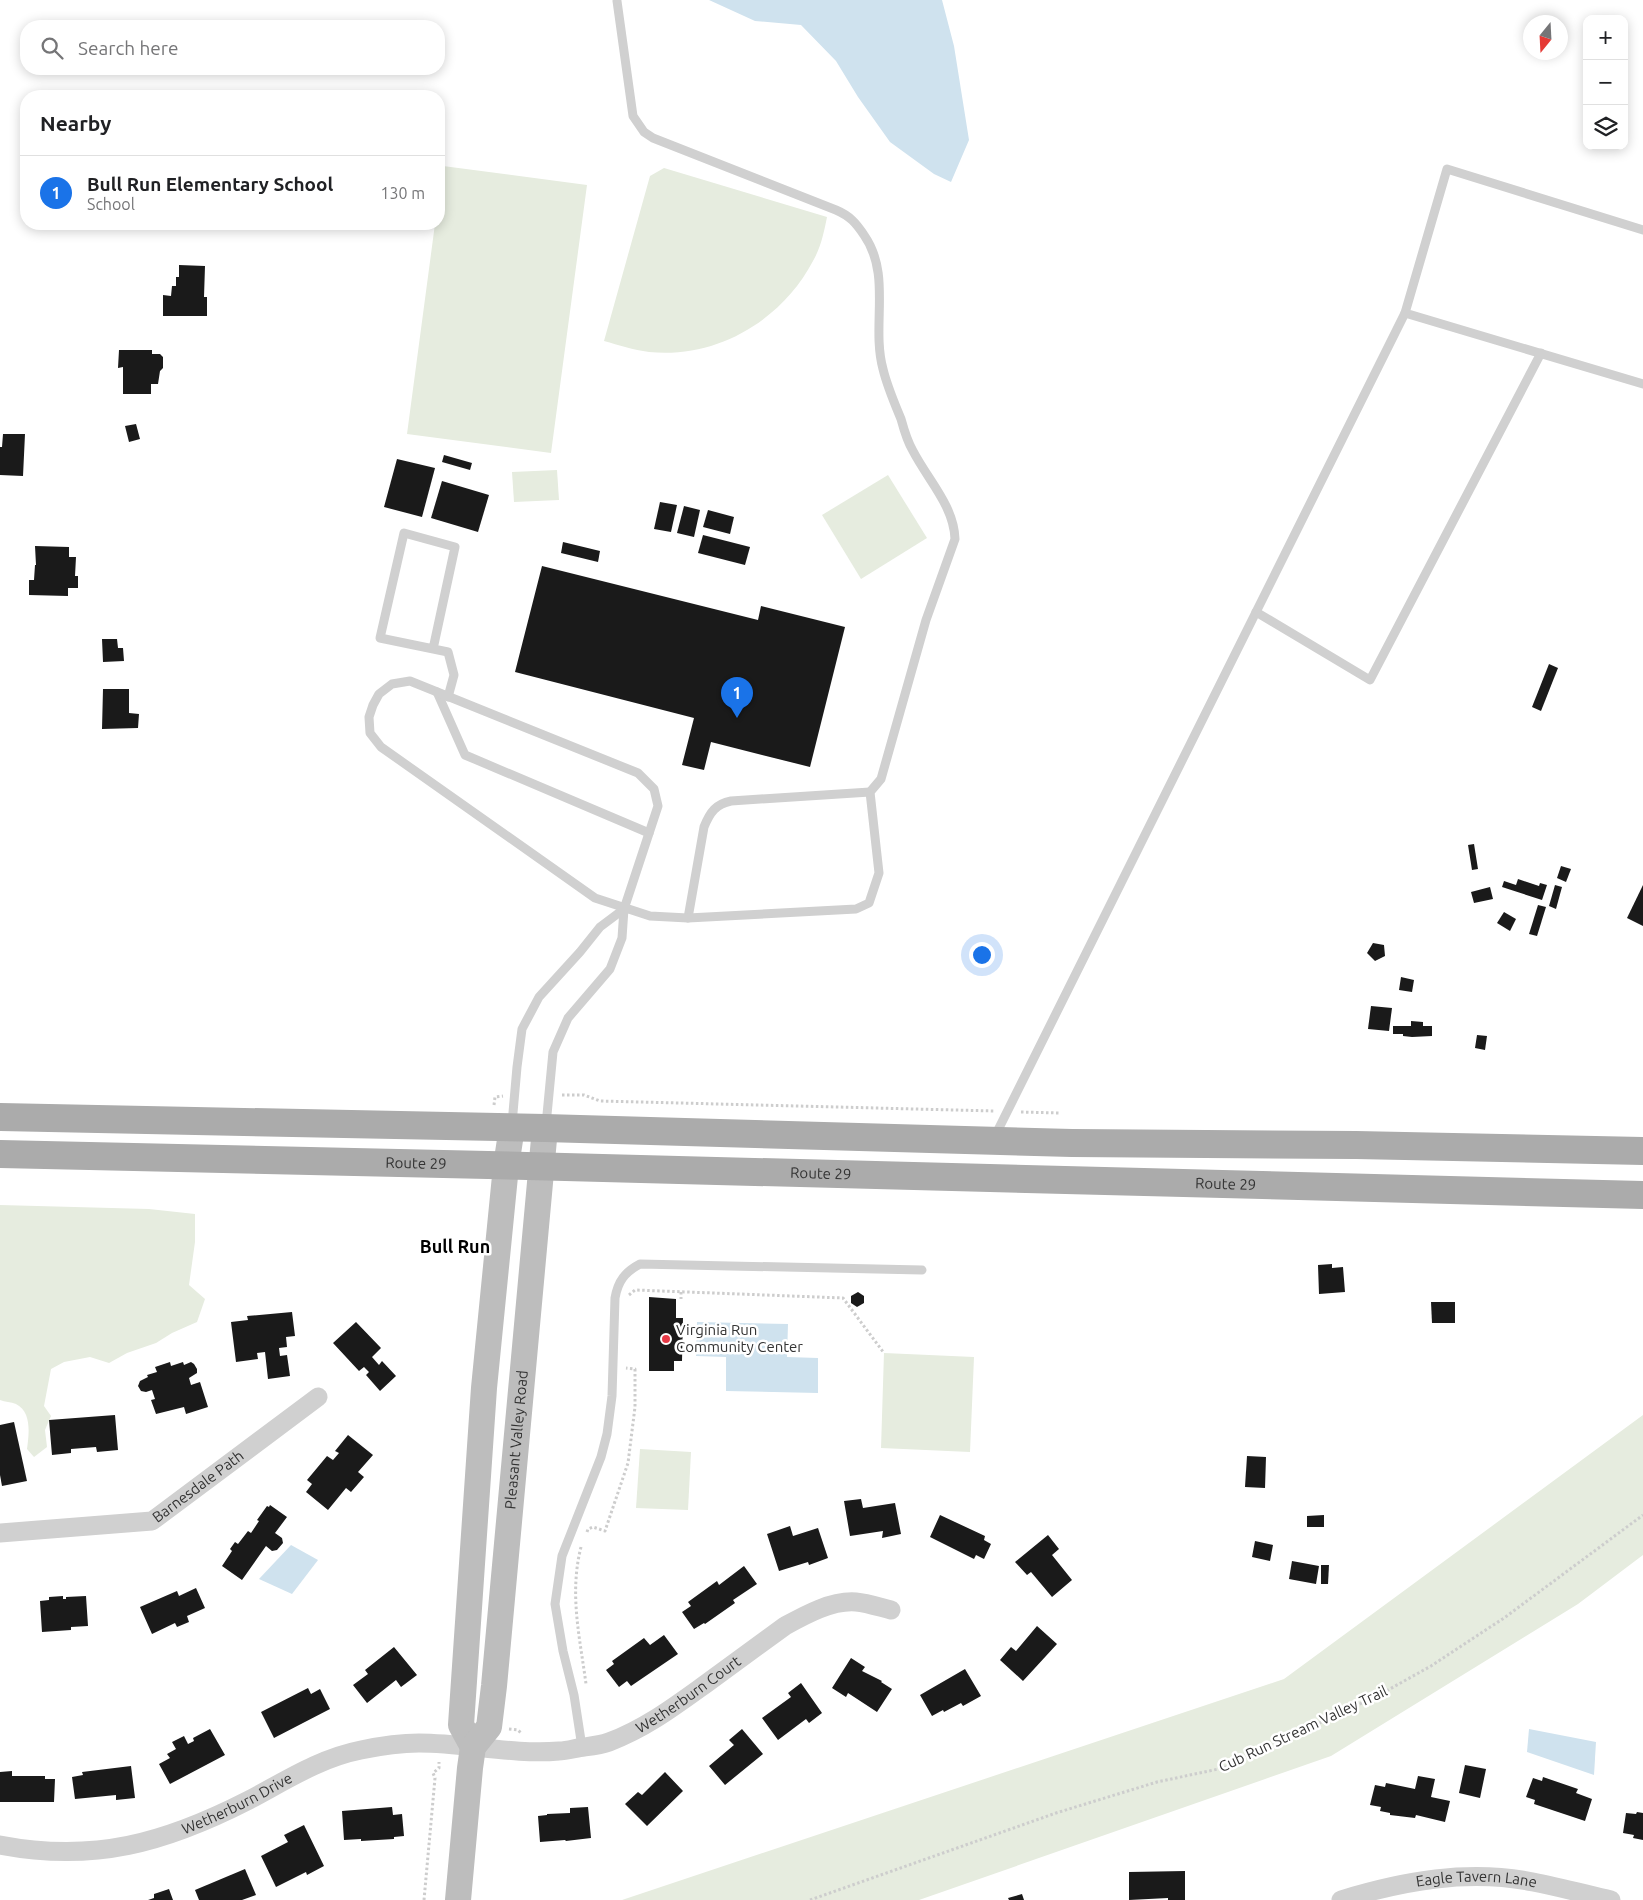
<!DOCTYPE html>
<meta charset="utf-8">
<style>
body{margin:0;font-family:Ubuntu,sans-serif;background:#f2f2f2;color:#202124}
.controls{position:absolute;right:15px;top:15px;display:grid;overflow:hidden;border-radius:10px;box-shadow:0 2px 12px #0003}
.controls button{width:45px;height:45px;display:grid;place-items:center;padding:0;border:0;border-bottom:1px solid #e0e0e0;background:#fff;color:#202124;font:25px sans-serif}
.compass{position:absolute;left:1523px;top:15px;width:45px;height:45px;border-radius:50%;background:#fff;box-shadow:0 2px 12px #0003;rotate:198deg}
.you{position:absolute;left:981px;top:954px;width:18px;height:18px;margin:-12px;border:4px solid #fff;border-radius:50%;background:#1a73e8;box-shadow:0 0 0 8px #1a73e833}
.badge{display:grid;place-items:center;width:32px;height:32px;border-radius:50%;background:#1a73e8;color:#fff;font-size:16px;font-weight:700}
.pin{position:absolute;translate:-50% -41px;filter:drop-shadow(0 1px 2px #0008)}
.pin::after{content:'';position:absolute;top:26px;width:18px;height:15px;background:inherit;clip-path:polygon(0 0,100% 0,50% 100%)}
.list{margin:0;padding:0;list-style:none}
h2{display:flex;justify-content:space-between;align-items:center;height:65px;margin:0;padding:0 20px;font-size:21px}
h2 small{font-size:16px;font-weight:400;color:#757577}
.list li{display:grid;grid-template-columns:32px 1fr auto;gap:15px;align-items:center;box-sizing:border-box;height:75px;padding:0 20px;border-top:1px solid #e0e0e0}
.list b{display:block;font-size:19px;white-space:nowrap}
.list p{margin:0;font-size:16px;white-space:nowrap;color:#757577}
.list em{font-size:16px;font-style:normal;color:#757577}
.icon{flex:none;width:28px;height:28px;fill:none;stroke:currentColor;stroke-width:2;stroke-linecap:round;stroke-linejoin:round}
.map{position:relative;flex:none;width:1643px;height:1900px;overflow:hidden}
.search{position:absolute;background:#fff;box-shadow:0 2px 12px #0003;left:20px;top:20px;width:425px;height:55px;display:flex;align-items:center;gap:12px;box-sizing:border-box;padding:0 18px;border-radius:20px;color:#757577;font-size:19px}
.panel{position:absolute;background:#fff;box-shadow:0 2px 12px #0003;left:20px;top:90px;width:425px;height:140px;border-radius:20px}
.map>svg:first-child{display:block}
</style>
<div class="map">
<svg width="1643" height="1900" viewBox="0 0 1643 1900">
<rect width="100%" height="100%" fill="#fff"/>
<g fill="#e6ecdf">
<path d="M443 166 587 185 551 453 407 434 435 224H439V195Z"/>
<path d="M664 168 827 217C824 232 821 247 813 261 782 320 717 359 649 352 633 350 619 345 604 341L650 176Z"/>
<path d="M557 470 559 500 514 502 512 472Z"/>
<path d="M888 475 927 538 861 579 822 515Z"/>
<path d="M0 1205 149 1209 195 1214V1242L189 1285 205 1299 197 1322 172 1333 156 1343 127 1353 109 1363 90 1357 64 1362 51 1369 44 1406 51 1416 45 1430 47 1447 34 1457 27 1449C29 1434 32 1412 16 1404 11 1402 5 1402 0 1400Z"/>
<path d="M884 1353 974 1357 970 1452 881 1448Z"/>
<path d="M1643 1415V1555L1578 1604 1331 1756 919 1900H622L1284 1679Z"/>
<path d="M640 1449 691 1452 688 1510 636 1508Z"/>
</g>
<g fill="#cfe2ee">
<path d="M709 0H942L954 46 969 140 951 182 934 174 890 142 858 97 836 61 801 25 755 21Z"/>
<path d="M697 1322 788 1324 787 1357 818 1358V1393L726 1391V1357L696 1356Z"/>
<path d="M291 1545 318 1560 292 1594 259 1579Z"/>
<path d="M1529 1729 1596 1742 1594 1775 1527 1752Z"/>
</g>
<g fill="#1a1a1a">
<path d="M93 69H120V71L93 70Z"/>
<rect x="69" y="224" width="29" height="5"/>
<path d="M179 265 205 266 204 297H207V316H163V295L171 296 172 286H176V277H179Z"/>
<path d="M119 350H152V354H160L163 357V368L160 371 158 384H151V394H123V367L118 368Z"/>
<path d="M136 424 140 439 129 442 125 426Z"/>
<path d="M3 434H25L23 476 0 475V447H2Z"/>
<path d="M444 455 472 463 470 470 442 462Z"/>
<path d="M397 459 435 468 422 517 384 507Z"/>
<path d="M442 481 489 495 478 532 431 518Z"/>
<path d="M660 502 677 505 671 532 654 529Z"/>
<path d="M684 506 700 510 694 537 677 533Z"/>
<path d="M708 510 734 517 730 534 703 527Z"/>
<path d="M703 535 750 547 745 565 698 553Z"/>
<path d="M563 542 600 551 598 562 561 553Z"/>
<path d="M35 546 69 547V557H76L75 576H78V588H68V596L29 595V580H34L35 565H36Z"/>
<path d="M542 566 758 620 761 606 845 627 810 767 711 742 704 770 682 765 694 718 515 672Z"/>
<path d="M102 639H117L118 648H123L124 661 103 662Z"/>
<path d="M1549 664 1558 668 1541 711 1532 707Z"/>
<path d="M103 689H129V713L139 714 138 728 102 729Z"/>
<path d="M1474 844 1478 869 1472 870 1468 845Z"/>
<path d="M1561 866 1571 869 1566 882 1557 878Z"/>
<path d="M1518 879 1539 886 1540 883 1547 885 1542 900 1502 887 1504 881 1516 885Z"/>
<path d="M1555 885 1562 887 1556 909 1549 906Z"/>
<path d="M1643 885V926L1627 918Z"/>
<path d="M1490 887 1493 899 1474 903 1471 892Z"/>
<path d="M1538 905 1546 907 1537 936 1529 934Z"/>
<path d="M1504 912 1516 919 1510 931 1497 923Z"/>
<path d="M1373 943 1384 945 1385 956 1375 961 1367 953Z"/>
<path d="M1401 977 1414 980 1412 992 1399 990Z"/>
<path d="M1371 1006 1392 1008 1389 1031 1368 1029Z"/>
<path d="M1411 1021 1423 1022V1026H1432V1036L1412 1037 1403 1036V1034H1393V1026H1411Z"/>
<path d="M1477 1035 1487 1036 1485 1050 1475 1048Z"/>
<path d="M1332 1264V1268L1343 1267 1345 1292 1319 1294 1318 1265Z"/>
<path d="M858 1292 864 1296V1303L857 1307 851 1303V1296Z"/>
<path d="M649 1297 676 1299V1318H683L682 1361H674V1371H649Z"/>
<path d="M1431 1302H1455V1323H1432Z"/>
<path d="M292 1312 295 1336 286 1337 287 1347 279 1348 280 1356 287 1355 290 1376 268 1379 265 1352 257 1353 258 1359 236 1362 231 1322 248 1320 247 1316Z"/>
<path d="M356 1322 381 1348 372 1357 379 1365 382 1361 396 1376 380 1391 366 1375 369 1372 364 1367 359 1371 333 1343Z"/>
<path d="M170 1362 171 1366 183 1362 184 1365 191 1362 194 1364 197 1369V1373L189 1378 191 1385 200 1382 208 1407 186 1414 184 1407 156 1414 151 1400 155 1399 152 1390 146 1392 141 1391 138 1386 140 1381 148 1377 147 1375 157 1372 155 1367Z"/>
<path d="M115 1415 118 1450 97 1452 96 1447 71 1449V1453L52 1455 49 1420Z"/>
<path d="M14 1422 27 1481 2 1486 0 1475V1425Z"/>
<path d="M348 1435 373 1455 358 1472 364 1477 351 1492 346 1488 328 1510 306 1492 312 1484 307 1480 327 1456 333 1460 339 1453 335 1451Z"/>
<path d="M1247 1456 1266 1457 1265 1488 1245 1487Z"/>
<path d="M861 1499 863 1508 895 1503 901 1534 882 1538 883 1531 850 1536 844 1501Z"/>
<path d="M270 1505 287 1517 275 1533 282 1538 283 1543 277 1550 272 1551 266 1546 242 1580 222 1566 232 1551 230 1549 235 1542 238 1544 248 1531 251 1533 259 1521 257 1520 267 1506 269 1507Z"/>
<path d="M940 1515 985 1536 984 1540 991 1544 984 1559 976 1555 974 1559 930 1537Z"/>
<path d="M1324 1515V1527H1307V1516Z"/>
<path d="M790 1526 793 1536 818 1528 828 1558 809 1565 808 1562 779 1571 767 1534Z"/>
<path d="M1048 1535 1059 1549 1052 1555 1072 1580 1052 1597 1031 1572 1027 1575 1015 1562Z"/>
<path d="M1255 1541 1273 1545 1270 1561 1252 1557Z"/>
<path d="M1292 1561 1319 1566 1316 1584 1289 1579Z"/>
<path d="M1321 1565H1329L1328 1584H1321Z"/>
<path d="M744 1566 757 1584 733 1600 735 1603 705 1624 704 1623 694 1629 682 1612 691 1606 688 1602 717 1581 719 1585Z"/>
<path d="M196 1588 205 1608 187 1616 189 1622 177 1627 175 1623 152 1634 140 1607 177 1591 179 1596Z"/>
<path d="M63 1596V1599H66V1597L86 1596 88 1626 71 1627V1630L42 1632 40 1601 49 1600V1597Z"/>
<path d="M1037 1626 1057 1644 1023 1681 1000 1660 1011 1647 1016 1651Z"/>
<path d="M664 1635 678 1654 631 1686 627 1681 619 1687 606 1670 614 1664 612 1661 644 1638 650 1645Z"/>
<path d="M394 1647 417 1675 401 1687 396 1680 367 1703 353 1685 368 1674 365 1670Z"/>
<path d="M851 1658 865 1667 862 1671 882 1681 881 1682 892 1689 877 1712 848 1693 846 1697 832 1688Z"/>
<path d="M965 1669 981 1696 963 1706 961 1703 944 1712 943 1710 932 1716 920 1695Z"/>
<path d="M801 1683 822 1713 809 1723 806 1719 778 1740 762 1718 791 1697 788 1693Z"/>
<path d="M308 1688 311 1694 320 1689 330 1709 274 1738 261 1712Z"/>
<path d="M210 1729 225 1755 170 1784 159 1764 170 1758 167 1754 176 1749 172 1742 184 1736 188 1744 194 1741 193 1738Z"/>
<path d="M742 1729 763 1754 725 1785 709 1766 734 1745 729 1740Z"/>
<path d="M1465 1765 1486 1769 1480 1798 1459 1793Z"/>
<path d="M131 1766 135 1798 116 1800V1795L75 1799 72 1777 83 1775 82 1772Z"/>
<path d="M12 1771V1776H45V1779H55L54 1802H0V1772Z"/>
<path d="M665 1772 683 1791 647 1826 625 1804 638 1792 642 1795Z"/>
<path d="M1418 1776 1435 1779 1431 1797 1450 1801 1445 1822 1416 1815 1415 1818 1390 1815V1813L1380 1811 1381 1807 1370 1805 1375 1785 1385 1787 1386 1783 1415 1789Z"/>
<path d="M1543 1777 1578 1789 1576 1793 1592 1799 1585 1821 1534 1804 1535 1800 1526 1797 1533 1778 1542 1781Z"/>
<path d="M392 1807 393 1815 402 1814 404 1836 394 1837V1839L361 1841V1839L344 1840 342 1811Z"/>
<path d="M588 1807 591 1838 566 1841 565 1840 540 1842 538 1816 547 1815V1814L570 1813V1808Z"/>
<path d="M1637 1812 1643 1813V1840L1633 1838 1634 1835 1623 1833 1626 1813 1636 1814Z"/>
<path d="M304 1825 324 1866 307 1875 306 1872 276 1887 261 1856 288 1842 284 1835Z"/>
<path d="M245 1869 256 1895 242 1900H199L195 1890Z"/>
<path d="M1185 1871V1900H1168V1898L1129 1900V1872Z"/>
<path d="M169 1889 173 1900H148L154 1898V1894Z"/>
<path d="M1022 1894 1024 1900H1009L1008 1898Z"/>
</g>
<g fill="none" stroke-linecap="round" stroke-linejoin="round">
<g stroke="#cdcdcd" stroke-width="3" stroke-dasharray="2.5 2.5" stroke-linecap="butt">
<path d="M562 1095H584L600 1101 994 1111"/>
<path d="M494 1105 495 1097 503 1096"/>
<path d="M1021 1112 1059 1113"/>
<path d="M681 1292V1299"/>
<path d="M629 1295 635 1290 843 1298 884 1353"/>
<path d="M587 1532 588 1529 593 1527 605 1531 628 1463 635 1407V1369L626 1368"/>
<path d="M581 1547C569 1594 580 1638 586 1684"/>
<path d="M509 1729 518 1730 521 1733"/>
<path d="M424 1900 435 1778 433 1773 439 1768V1762"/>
<path d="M810 1900 1056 1813 1157 1782 1223 1768 1379 1695 1431 1666 1504 1618 1643 1515"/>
</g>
<g stroke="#d0d0d0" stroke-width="9">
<path d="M1643 230 1447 169 1405 313 1643 384"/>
<path d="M1256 612 1370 680 1541 353"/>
<path d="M433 649 455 547 404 533 380 638 448 652 454 675 448 697"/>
<path d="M437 692 465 755 649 833"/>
<path d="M688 918 704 827C710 812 716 804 731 801L870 792"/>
<path d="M512 1124 517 1067 522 1029 539 997 580 952 600 927 624 909"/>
<path d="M546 1125 553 1052 568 1018 610 969 622 938 624 909 658 806 654 789 638 773 410 681 392 684 379 694 373 705 369 717 370 733 381 747 595 898 650 916 688 918 856 909 869 903 879 873 870 792 881 779 926 620 955 539C954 506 928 480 913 451 907 441 904 430 901 419 894 402 887 386 883 369 871 325 892 275 864 235 856 223 850 216 836 210L653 138 644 132 633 116 617 1"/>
<path d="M995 1136 1405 313"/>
<path d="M582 1747 574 1695 563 1651 555 1604 562 1556 601 1457 607 1434 612 1396 615 1298C618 1281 625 1272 640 1264L922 1270"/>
</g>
<g stroke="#d0d0d0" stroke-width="19">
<path id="s1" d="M0 1533 152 1521 318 1397"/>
<path id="s2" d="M0 1845C94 1863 165 1843 249 1800 285 1781 320 1758 361 1750 380 1746 400 1743 419 1743 466 1743 513 1755 559 1751 567 1751 576 1748 584 1747 592 1746 601 1745 609 1742 646 1728 675 1706 707 1683 733 1664 759 1645 785 1626 805 1615 832 1600 856 1602 867 1603 879 1607 891 1610"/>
<path id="s3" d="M1341 1900C1403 1881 1468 1869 1533 1882 1559 1887 1585 1894 1611 1900"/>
</g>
<g stroke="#bdbdbd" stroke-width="26">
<path d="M473 1747 461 1725 484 1388 506 1166 512 1127"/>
<path id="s4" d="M458 1900 470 1768 473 1747 489 1727 494 1686 545 1128"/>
</g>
<g stroke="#ababab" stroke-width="28">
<path d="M0 1117 545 1128 1072 1143 1356 1145 1643 1151"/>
<path id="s5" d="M0 1154 488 1165 1643 1195"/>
</g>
</g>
<circle fill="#e63946" stroke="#fff" stroke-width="2" cx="666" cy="1339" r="5"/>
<g text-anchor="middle" stroke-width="5" stroke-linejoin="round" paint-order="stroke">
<g font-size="15" fill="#333" stroke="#fff">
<text dy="5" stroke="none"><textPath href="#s5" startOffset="416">Route 29</textPath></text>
<text dy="5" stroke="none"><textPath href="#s5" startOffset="821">Route 29</textPath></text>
<text dy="5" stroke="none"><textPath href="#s5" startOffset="1226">Route 29</textPath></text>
<text dy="5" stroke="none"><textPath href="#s4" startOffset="468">Pleasant Valley Road</textPath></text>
<text dy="5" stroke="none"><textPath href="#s1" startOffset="210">Barnesdale Path</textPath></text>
<text dy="5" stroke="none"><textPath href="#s2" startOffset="724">Wetherburn Court</textPath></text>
<text transform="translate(1303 1729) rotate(-25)" y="5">Cub Run Stream Valley Trail</text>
<text dy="5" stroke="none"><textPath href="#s2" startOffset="246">Wetherburn Drive</textPath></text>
<text dy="5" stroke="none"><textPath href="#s3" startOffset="138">Eagle Tavern Lane</textPath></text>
</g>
<g font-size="15" fill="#333" stroke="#fff" text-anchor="start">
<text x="676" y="1335">Virginia Run<tspan x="676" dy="17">Community Center</tspan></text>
</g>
<g font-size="18" font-weight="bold" fill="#000" stroke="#fff">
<text x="455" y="1253">Bull Run</text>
</g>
</g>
</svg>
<div class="controls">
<button>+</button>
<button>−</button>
<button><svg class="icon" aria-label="layers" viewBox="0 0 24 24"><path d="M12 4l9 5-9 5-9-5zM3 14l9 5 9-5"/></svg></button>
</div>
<svg class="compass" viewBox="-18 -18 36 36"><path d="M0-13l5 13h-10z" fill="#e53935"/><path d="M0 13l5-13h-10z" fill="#757577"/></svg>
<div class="you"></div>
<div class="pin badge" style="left:737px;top:718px">1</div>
<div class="search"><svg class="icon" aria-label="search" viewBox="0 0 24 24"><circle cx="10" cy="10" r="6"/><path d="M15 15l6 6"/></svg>Search here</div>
<section class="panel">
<h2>Nearby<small></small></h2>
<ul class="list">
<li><span class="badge">1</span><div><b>Bull Run Elementary School</b><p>School</p></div><em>130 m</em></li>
</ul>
</section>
</div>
